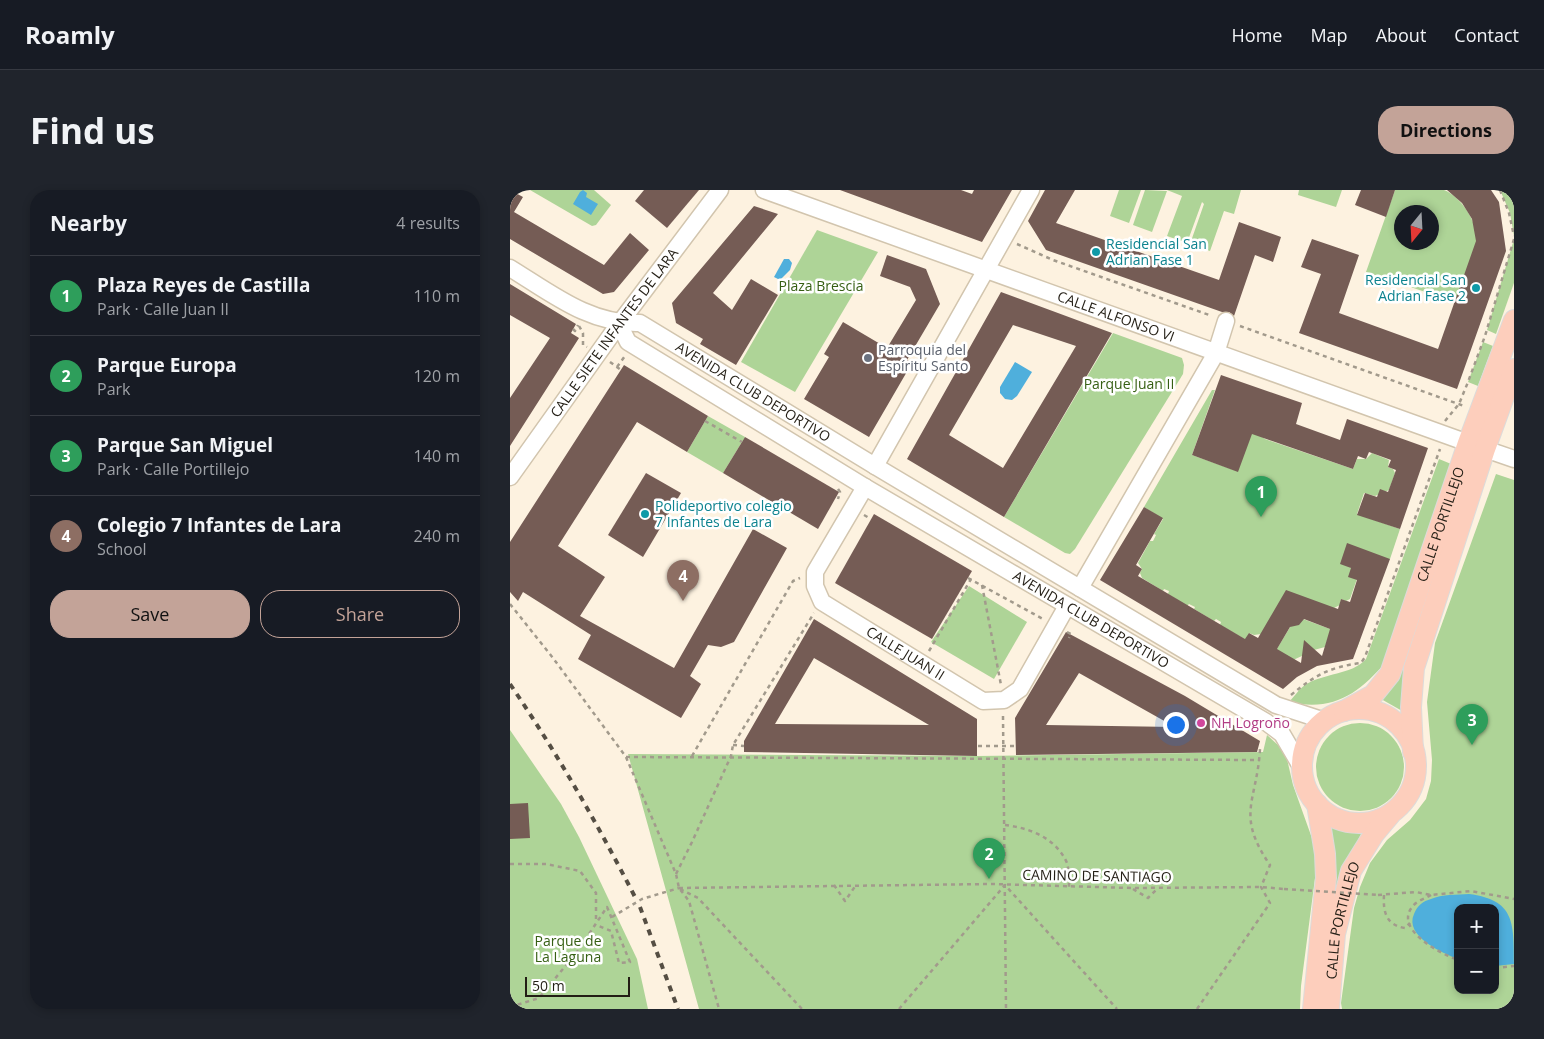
<!DOCTYPE html>
<meta charset="utf-8">
<style>
body{margin:0;font-family:"Open Sans",sans-serif;background:#20242c;color:#f1f3f6}
.controls{position:absolute;right:15px;bottom:15px;display:grid;overflow:hidden;border-radius:10px;box-shadow:0 2px 8px #0003}
.controls button{width:45px;height:45px;display:grid;place-items:center;padding:0;border:0;border-bottom:1px solid #363941;background:#171b24;color:#f1f3f6;font:25px sans-serif}
.compass{position:absolute;left:884px;top:15px;width:45px;height:45px;border-radius:50%;background:#171b24;box-shadow:0 2px 8px #0003;rotate:198deg}
.scale{position:absolute;left:15px;bottom:12px;width:105px;box-sizing:border-box;padding-left:5px;border:2px solid #231e15;border-top:0;font-size:14px;line-height:18px;white-space:nowrap;color:#231e15;-webkit-text-stroke:4px #fff;paint-order:stroke}
.you{position:absolute;left:665px;top:534px;width:18px;height:18px;margin:-12px;border:4px solid #fff;border-radius:50%;background:#1a73e8;box-shadow:0 0 0 8px #1a73e833}
.badge{display:grid;place-items:center;width:32px;height:32px;border-radius:50%;background:#c3a398;color:#fff;font-size:16px;font-weight:700}
.pin{position:absolute;translate:-50% -41px;filter:drop-shadow(0 1px 2px #0008)}
.pin::after{content:'';position:absolute;top:26px;width:18px;height:15px;background:inherit;clip-path:polygon(0 0,100% 0,50% 100%)}
.list{margin:0;padding:0;list-style:none}
h2{display:flex;justify-content:space-between;align-items:center;height:65px;margin:0;padding:0 20px;font-size:21px}
h2 small{font-size:16px;font-weight:400;color:#9ea1a6}
.list li{display:grid;grid-template-columns:32px 1fr auto;gap:15px;align-items:center;box-sizing:border-box;height:80px;padding:0 20px;border-top:1px solid #363941}
.list b{display:block;font-size:19px;white-space:nowrap}
.list p{margin:0;font-size:16px;white-space:nowrap;color:#9ea1a6}
.list em{font-size:16px;font-style:normal;color:#9ea1a6}
.actions{display:flex;gap:10px;padding:15px 20px}
.actions a{flex:1;padding:11px 0;border:1px solid #c3a398;border-radius:20px;text-align:center;font-size:18px;color:#c3a398}
.actions .main{background:#c3a398;color:#111}
.map{position:relative;flex:none;width:1004px;height:819px;overflow:hidden;border-radius:20px}
header{display:flex;align-items:center;gap:30px;box-sizing:border-box;height:70px;padding:0 25px;background:#171b24;border-bottom:1px solid #363941}
header strong{font-size:24px}
nav{display:flex;gap:28px;margin-inline-start:auto;font-size:18px}
.intro{display:flex;align-items:center;justify-content:space-between;box-sizing:border-box;height:120px;padding:0 30px}
h1{margin:0;font-size:35px}
.button{padding:12px 22px;border-radius:20px;background:#c3a398;color:#111;font-size:18px;font-weight:700}
main{display:flex;gap:30px;padding:0 30px}
aside{flex:1;background:#171b24;border-radius:20px;box-shadow:0 2px 8px #0003}
.map>svg:first-child{display:block}
</style>
<header>
<strong>Roamly</strong>
<nav><a>Home</a><a>Map</a><a>About</a><a>Contact</a></nav>
</header>
<div class="intro"><h1>Find us</h1><a class="button">Directions</a></div>
<main>
<aside>
<h2>Nearby<small>4 results</small></h2>
<ul class="list">
<li><span class="badge" style="background:#2e9e5b">1</span><div><b>Plaza Reyes de Castilla</b><p>Park · Calle Juan II</p></div><em>110 m</em></li>
<li><span class="badge" style="background:#2e9e5b">2</span><div><b>Parque Europa</b><p>Park</p></div><em>120 m</em></li>
<li><span class="badge" style="background:#2e9e5b">3</span><div><b>Parque San Miguel</b><p>Park · Calle Portillejo</p></div><em>140 m</em></li>
<li><span class="badge" style="background:#8d6e63">4</span><div><b>Colegio 7 Infantes de Lara</b><p>School</p></div><em>240 m</em></li>
</ul>
<div class="actions"><a class="main">Save</a><a>Share</a></div>
</aside>
<div class="map">
<svg width="1004" height="819" viewBox="0 0 1004 819">
<rect width="100%" height="100%" fill="#fdf2e0"/>
<g fill="#aed497" fill-rule="evenodd">
<path d="M20 0H84L101 15 86 35 82 36Z"/>
<path d="M609 0H631L619 33 600 26Z"/>
<path d="M635 0 657 1 642 42 623 35Z"/>
<path d="M657 0H731L724 24 714 21 700 61 680 54 694 14 692 12 677 53 657 46 672 6Z"/>
<path d="M789 0H832L826 17 788 5Z"/>
<path d="M885 0H934C951 6 970 35 966 53 961 73 952 93 945 112L856 82ZM892 22H922V52H892Z"/>
<path d="M990 0H1004V46L1000 23Z"/>
<path d="M307 40 368 62 285 202 231 172Z"/>
<path d="M1004 49V93L986 144 977 140Z"/>
<path d="M603 143 672 168 674 175 673 184 565 359 560 364 555 363 494 327Z"/>
<path d="M973 152 983 156 968 196 958 192Z"/>
<path d="M702 200H705L682 265 724 280 722 224 755 249 843 279 847 269H856L862 263 879 270 878 277 883 279 885 283 879 300 865 306 854 303 847 324 890 339 880 369 840 377 848 386 840 409 836 411 831 409 830 415 824 418 751 444 744 445 739 443 738 451 710 435 711 432 706 429 704 431 684 419 685 417 679 414 677 416 658 404 659 401 654 399 653 401 632 388 630 383 632 379 628 373 640 351H643L646 345 644 344 653 329 634 317Z"/>
<path d="M198 226 235 247 213 283 177 262Z"/>
<path d="M929 269 946 276 876 472C848 504 823 522 779 512 784 507 789 499 795 495 813 483 842 485 856 469Z"/>
<path d="M986 284 1004 290V819H832L831 813 844 718 850 697 860 673 877 650 900 630 916 609 921 591 922 570 917 512 925 453ZM948 718H985V800H948Z"/>
<path d="M459 396 517 432 484 489 421 452Z"/>
<path d="M793 429 850 450 847 458 818 448 815 457 804 460 794 457V465L751 485 782 434Z"/>
<path d="M902 456 894 522 871 509Z"/>
<circle cx="850" cy="577" r="44"/>
<path d="M0 540 51 614 69 647 127 769 138 819H0Z"/>
<path d="M757 545 769 556 777 569 783 595 808 665 791 796 790 819H189L118 564 467 566 753 562Z"/>
<path d="M821 637 851 644 826 697Z"/>
</g>
<g fill="#4fafdc">
<path d="M73 0 77 3 76 7 88 14 81 25 63 14 70 2Z"/>
<path d="M274 69H279L282 73 280 80 270 90 264 87Z"/>
<path d="M505 172 522 182 507 206 502 210 495 209 490 203V197Z"/>
<path d="M959 704C1004 710 1004 731 1004 774L985 776V718H948V769C932 763 894 746 904 724 907 716 913 711 921 709 932 704 947 705 959 704Z"/>
</g>
<g fill="#755c55" fill-rule="evenodd">
<path d="M0 0 13 7 4 22 94 75 120 43 139 60 104 102 93 104 0 49Z"/>
<path d="M134 0H189L157 38 125 11Z"/>
<path d="M330 0H451L462 4 464 0H502L472 52Z"/>
<path d="M535 0H565L546 33 709 90 729 32 771 47 763 72 745 65 724 126 719 122H712L536 60 518 31Z"/>
<path d="M851 0H885L876 27 845 15Z"/>
<path d="M937 0H981L989 12 996 61 947 199 789 143 811 84 791 77 802 49 849 65 829 123 928 159 966 51 962 29 952 13Z"/>
<path d="M244 16 268 24 203 103 222 120 241 89 268 105 226 175 190 154 193 149 166 133 162 113Z"/>
<path d="M377 65 416 79 430 114 397 170 402 173 359 247 294 209 319 167 314 164 333 132 377 158 406 110 400 97 370 86Z"/>
<path d="M0 94 66 134 61 143 69 148 0 256V208L40 148 0 125Z"/>
<path d="M491 102 602 143 494 327 397 269ZM503 135 566 156 493 278 439 245Z"/>
<path d="M114 175 198 226 177 262 127 232 48 356 95 387 70 426 164 478 243 339 277 358 224 452 211 457 198 455 180 486 191 494 171 528 68 469 81 445 13 402 8 411 0 402V352Z"/>
<path d="M711 185 792 213 786 234 830 250 837 229 918 258 890 339 847 325 855 303 867 307 870 299 878 302 886 280 878 277 881 270 859 262 856 269 848 266 843 279 742 244 728 282 682 265Z"/>
<path d="M235 247 329 302 308 339 213 283Z"/>
<path d="M136 283 171 303 133 367 98 345Z"/>
<path d="M634 317 653 328 626 375 632 379 628 386 735 449 739 443 748 448 776 400 828 419 831 409 840 412 847 390 838 387 841 378 830 374 837 353 880 369 843 469 807 476 787 487 773 499 590 390ZM794 429 820 439 812 466 794 450 791 473 767 459 780 437 789 435Z"/>
<path d="M364 324 462 381 422 449 325 393Z"/>
<path d="M304 429 467 529V566L234 562V551ZM304 468 419 535 265 534Z"/>
<path d="M556 442 675 506 750 551 747 562 506 565 505 528ZM569 483 665 537 536 535Z"/>
<path d="M18 613 20 648 0 649V614Z"/>
</g>
<g fill="none" stroke-linecap="round" stroke-linejoin="round">
<g stroke="#d2c5ae" stroke-width="19">
<g id="minor">
<path id="s1" d="M254 0 958 253"/>
<path id="s2" d="M0 78C41 103 80 135 130 133L365 276 766 515 815 531"/>
<path id="s3" d="M109 134 118 152 355 297 756 532 772 544 792 578"/>
<path d="M975 259 1004 269"/>
<path d="M365 276 521 0"/>
<path id="s4" d="M0 287 109 134 210 0"/>
<path id="s5" d="M355 297 305 382V396L312 412 473 511 494 510 510 499 557 416"/>
<path d="M570 398 706 163 716 131"/>
</g>
</g>
<g stroke="#dcdbda" stroke-width="22">
<g id="major">
<circle cx="849" cy="576" r="57"/>
<path id="s6" d="M834 521 863 505 880 484 958 253 1004 130"/>
<path d="M903 562 901 517 904 478 975 259 1004 179"/>
<path d="M803 819 816 688 815 664 807 614"/>
<path id="s7" d="M819 819 825 744 841 681 864 644 880 625"/>
</g>
</g>
<g stroke="#a29a8c" stroke-width="2.5" stroke-dasharray="4 4" stroke-linecap="butt">
<path d="M990 0 999 23 1004 46"/>
<path d="M507 54 543 70 702 126"/>
<path d="M69 136 73 143V155L77 157"/>
<path d="M730 136 954 216"/>
<path d="M63 139 65 141 68 135"/>
<path d="M100 172 111 180"/>
<path d="M107 177 115 166"/>
<path d="M195 231 232 252"/>
<path d="M935 231 949 214 958 192 975 146 1004 49"/>
<path d="M328 299 330 302 328 309"/>
<path d="M354 325 361 329"/>
<path d="M458 388 533 429"/>
<path d="M472 395 491 495"/>
<path d="M0 414 43 468 116 567 166 684 169 698 179 711 209 819"/>
<path d="M557 442 561 444 559 448"/>
<path d="M419 461 461 389"/>
<path d="M781 505C805 485 820 477 851 473L855 467 930 259"/>
<path d="M493 526 496 819"/>
<path d="M223 555 234 556"/>
<path d="M468 556H506"/>
<path d="M182 566 283 391 290 388"/>
<path d="M116 567 750 570"/>
<path d="M495 635C520 638 546 648 557 673 559 680 559 690 559 697"/>
<path d="M0 674H36L70 681 86 703V733"/>
<path d="M166 684 182 652 221 566 223 555 304 423"/>
<path d="M324 695 335 711 346 695"/>
<path d="M169 698 481 694 622 698 751 697 774 699"/>
<path d="M170 699 188 708 292 819"/>
<path d="M623 699 638 708 648 698"/>
<path d="M868 705 906 702 921 705 961 701 1004 709"/>
<path d="M874 705C873 722 876 735 895 738L900 733"/>
<path d="M921 705C916 708 910 710 906 713 878 737 931 764 948 770"/>
<path d="M985 778 1004 776"/>
<path d="M0 817 29 808 67 762 97 717 120 772 109 773 101 741 86 735"/>
<path d="M389 819 495 695 607 819"/>
<path d="M687 819 760 713 751 697 760 675C725 624 747 612 750 559"/>
</g>
<use href="#minor" stroke="#fff" stroke-width="16"/>
<use href="#major" stroke="#fdcebc" stroke-width="20"/>
<g stroke="#554e43" stroke-width="4" stroke-dasharray="6 6" stroke-linecap="butt">
<path d="M0 494C47 563 87 633 125 707"/>
<path d="M130 717 168 819"/>
</g>
<g stroke="#a29a8c" stroke-width="2.5" stroke-dasharray="4 4" stroke-linecap="butt">
<path d="M774 699 868 705"/>
<path d="M102 727 132 709 169 698"/>
</g>
</g>
<g fill="#0f9aa8" stroke="#fff" stroke-width="2">
<circle cx="586" cy="62" r="5"/>
<circle cx="966" cy="98" r="5"/>
<circle cx="135" cy="324" r="5"/>
</g>
<circle fill="#6b7280" stroke="#fff" stroke-width="2" cx="358" cy="168" r="5"/>
<circle fill="#d1479c" stroke="#fff" stroke-width="2" cx="691" cy="533" r="5"/>
<g text-anchor="middle" stroke-width="5" stroke-linejoin="round" paint-order="stroke">
<g font-size="14" fill="#0d838f" stroke="#fff" text-anchor="start">
<text x="596" y="59">Residencial San<tspan x="596" dy="16">Adrian Fase 1</tspan></text>
<text x="956" y="95" text-anchor="end">Residencial San<tspan x="956" dy="16">Adrian Fase 2</tspan></text>
<text x="145" y="321">Polideportivo colegio<tspan x="145" dy="16">7 Infantes de Lara</tspan></text>
</g>
<g font-size="14" fill="#365f13" stroke="#fff">
<text x="311" y="101">Plaza Brescia</text>
<text x="619" y="199">Parque Juan II</text>
<text x="58" y="756">Parque de<tspan x="58" dy="16">La Laguna</tspan></text>
</g>
<g font-size="14" fill="#231e15" stroke="#fff">
<text dy="5" stroke="none"><textPath href="#s1" startOffset="374">CALLE ALFONSO VI</textPath></text>
<text dy="5" stroke="none"><textPath href="#s4" startOffset="178">CALLE SIETE INFANTES DE LARA</textPath></text>
<text dy="5" stroke="none"><textPath href="#s2" startOffset="276">AVENIDA CLUB DEPORTIVO</textPath></text>
<text dy="5" stroke="none"><textPath href="#s6" startOffset="218">CALLE PORTILLEJO</textPath></text>
<text dy="5" stroke="none"><textPath href="#s3" startOffset="560">AVENIDA CLUB DEPORTIVO</textPath></text>
<text dy="5" stroke="none"><textPath href="#s5" startOffset="228">CALLE JUAN II</textPath></text>
<text transform="translate(587 686) rotate(1)" y="5">CAMINO DE SANTIAGO</text>
<text dy="5" stroke="none"><textPath href="#s7" startOffset="90">CALLE PORTILLEJO</textPath></text>
</g>
<g font-size="14" fill="#5b616d" stroke="#fff" text-anchor="start">
<text x="368" y="165">Parroquia del<tspan x="368" dy="16">Espíritu Santo</tspan></text>
</g>
<g font-size="14" fill="#b23c85" stroke="#fff" text-anchor="start">
<text x="701" y="538">NH Logroño</text>
</g>
</g>
</svg>
<div class="controls">
<button>+</button>
<button>−</button>
</div>
<svg class="compass" viewBox="-18 -18 36 36"><path d="M0-13l5 13h-10z" fill="#e53935"/><path d="M0 13l5-13h-10z" fill="#9ea1a6"/></svg>
<div class="scale">50 m</div>
<div class="you"></div>
<div class="pin badge" style="left:751px;top:327px;background:#2e9e5b">1</div>
<div class="pin badge" style="left:479px;top:689px;background:#2e9e5b">2</div>
<div class="pin badge" style="left:962px;top:555px;background:#2e9e5b">3</div>
<div class="pin badge" style="left:173px;top:411px;background:#8d6e63">4</div>
</div>
</main>
